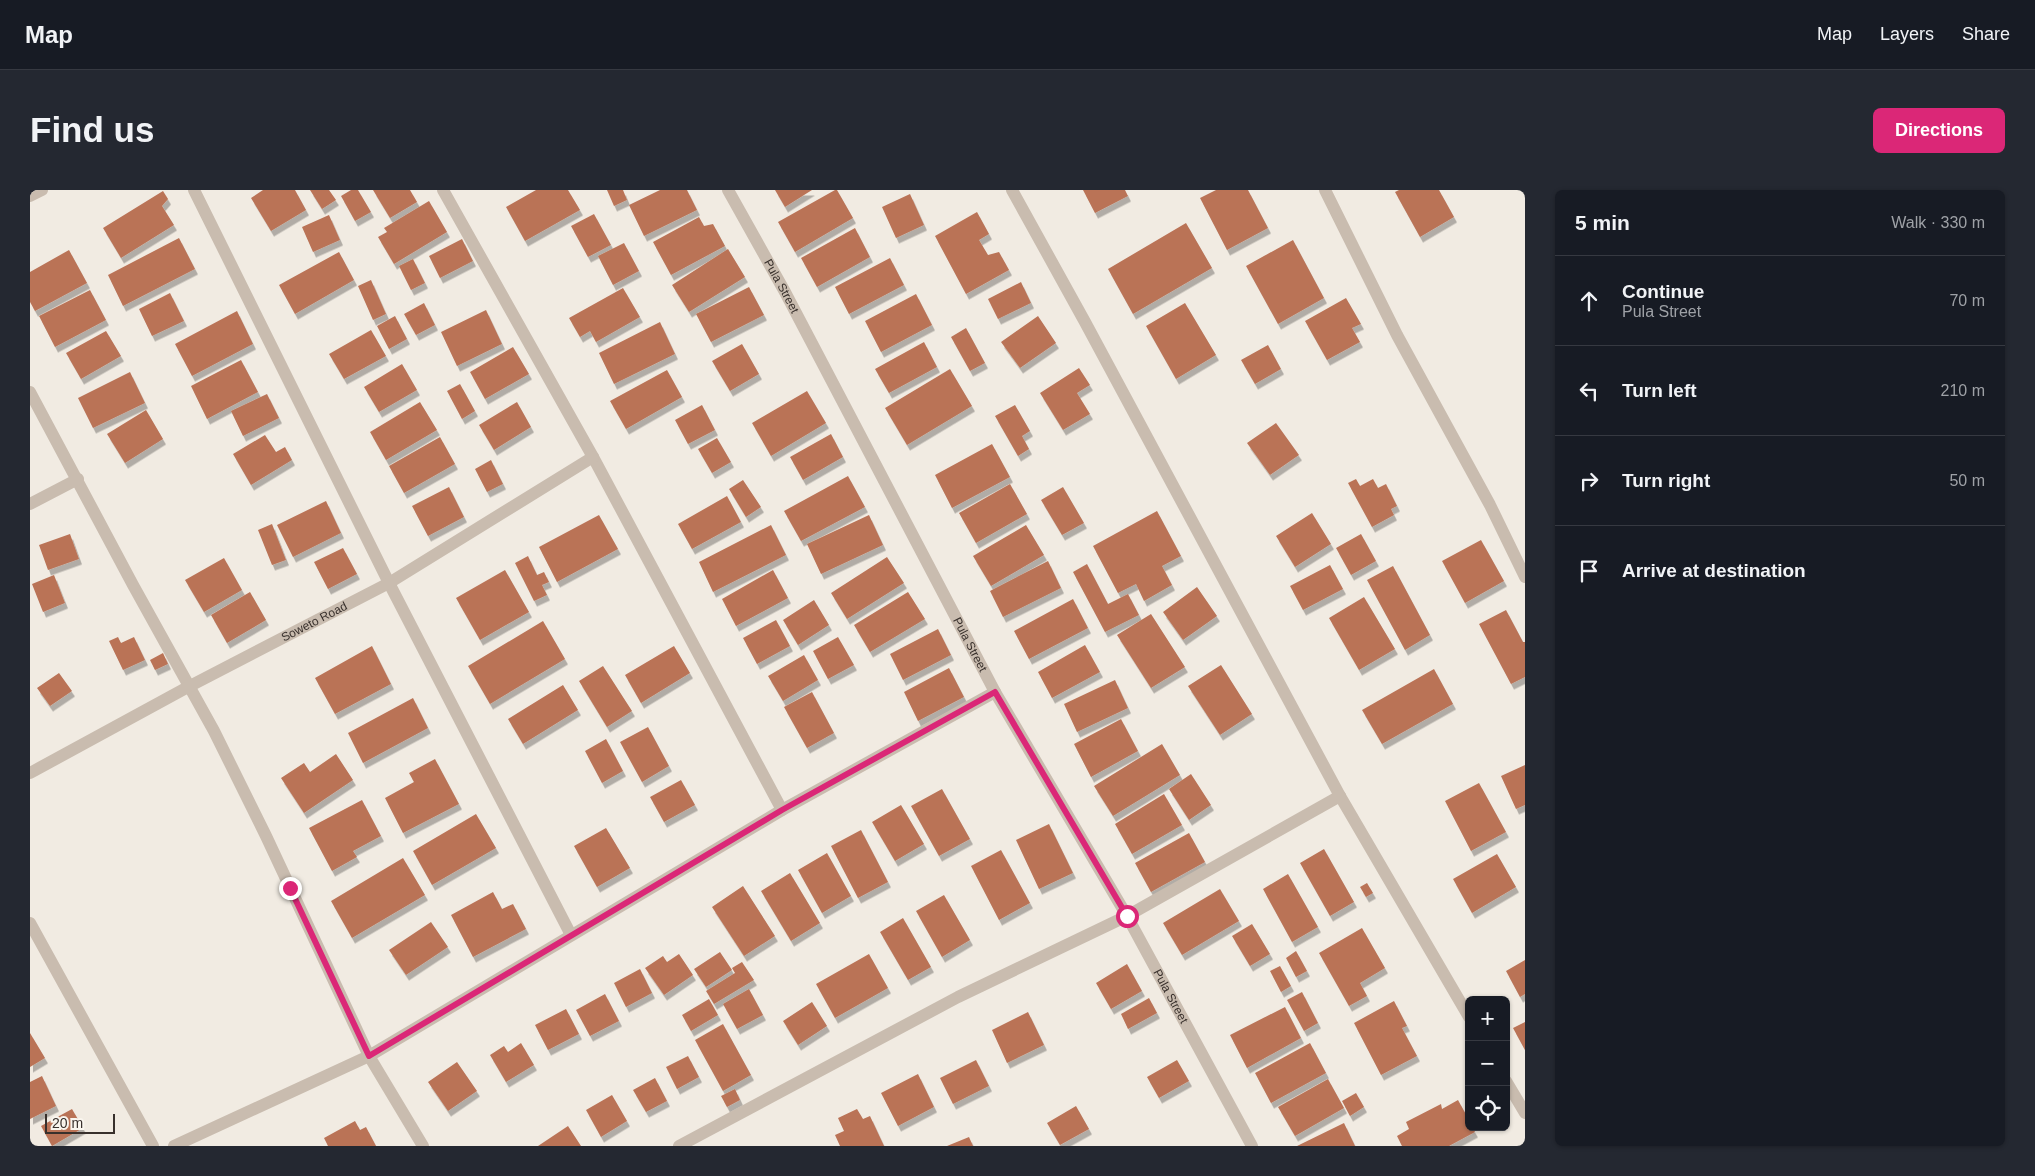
<!DOCTYPE html>
<meta charset="utf-8">
<style>
:root{--surface:#171b24;--page:#242831;--text:#f1f3f6;--muted:#9ea1a6;--line:#363941;--accent:#db2777}
body{margin:0;font-family:Helvetica,sans-serif;background:var(--page);color:var(--text)}
.controls{position:absolute;right:15px;bottom:15px;display:grid;overflow:hidden;border-radius:8px;box-shadow:0 1px 4px #0004}
.controls button{width:45px;height:45px;display:grid;place-items:center;padding:0;border:0;border-bottom:1px solid var(--line);background:var(--surface);color:var(--text);font:25px sans-serif}
.scale{position:absolute;left:15px;bottom:12px;width:70px;box-sizing:border-box;padding-left:5px;border:2px solid #38302c;border-top:0;font-size:14px;line-height:18px;white-space:nowrap;color:#38302c;-webkit-text-stroke:4px #f9f5ee;paint-order:stroke}
.stop{position:absolute;width:15px;height:15px;margin:-11px;border:4px solid #db2777;border-radius:50%;background:#fff}
.stop.end{background:#db2777;border-color:#fff;box-shadow:0 1px 5px #0008}
.list{margin:0;padding:0;list-style:none}
h2{display:flex;justify-content:space-between;align-items:center;height:65px;margin:0;padding:0 20px;font-size:21px}
h2 small{font-size:16px;font-weight:400;color:var(--muted)}
.list li{display:grid;grid-template-columns:32px 1fr auto;gap:15px;align-items:center;box-sizing:border-box;height:90px;padding:0 20px;border-top:1px solid var(--line)}
.list b{display:block;font-size:19px;white-space:nowrap}
.list p{margin:0;font-size:16px;white-space:nowrap;color:var(--muted)}
.list em{font-size:16px;font-style:normal;color:var(--muted)}
.icon{flex:none;width:28px;height:28px;fill:none;stroke:currentColor;stroke-width:2;stroke-linecap:round;stroke-linejoin:round}
.map{position:relative;flex:none;width:1495px;height:956px;overflow:hidden;border-radius:8px}
header{display:flex;align-items:center;gap:30px;box-sizing:border-box;height:70px;padding:0 25px;background:var(--surface);border-bottom:1px solid var(--line)}
header strong{font-size:24px}
nav{display:flex;gap:28px;margin-inline-start:auto;font-size:18px}
.intro{display:flex;align-items:center;justify-content:space-between;box-sizing:border-box;height:120px;padding:0 30px}
h1{margin:0;font-size:35px}
.button{padding:12px 22px;border-radius:8px;background:var(--accent);color:#fff;font-size:18px;font-weight:700}
main{display:flex;gap:30px;padding:0 30px}
aside{flex:1;background:var(--surface);border-radius:8px;box-shadow:0 1px 4px #0004}
.map>svg:first-child{display:block}
.building{fill:#ba7357;filter:url(#shadow)}
.lines{fill:none;stroke-linecap:round;stroke-linejoin:round}
.minor{stroke:#c9bcaf;stroke-width:12}
.tertiary{stroke:#c9bcaf;stroke-width:12}
.route{stroke:#db2777;stroke-width:6}
.labels{text-anchor:middle;dominant-baseline:central;stroke-width:4;stroke-linejoin:round;paint-order:stroke}
.street-label{font-size:12px;fill:#38302c;stroke:#f9f5ee}
</style>
<header>
<strong>Map</strong>
<nav><a>Map</a><a>Layers</a><a>Share</a></nav>
</header>
<div class="intro"><h1>Find us</h1><a class="button">Directions</a></div>
<main>
<div class="map">
<svg width="1495" height="956" viewBox="0 0 1495 956">
<defs>
<filter id="shadow"><feDropShadow dx="3" dy="5.5" stdDeviation="0" flood-color="#0004"/></filter>
</defs>
<rect width="100%" height="100%" fill="#f1ebe2"/>
<path class="building" d="M233,0H265L276,20L241,41L221,8Z
M280,0H299L306,10L292,19Z
M321,0H328L341,22L325,31L311,6Z
M343,0H380L387,12L360,28Z
M506,0H538L550,20L495,51L476,17Z
M577,0H593L597,10L584,16Z
M630,0H657L667,20L614,46L599,15Z
M745,0H782L755,17Z
M805,0H807L823,28L765,62L748,32Z
M1053,0H1095L1098,6L1065,23Z
M1186,0H1218L1238,38L1197,60L1170,8Z
M1369,0H1409L1424,27L1390,47L1365,2Z
M133,1L138,9L132,16L144,35L91,68L73,38Z
M880,4L894,35L866,48L852,17Z
M399,11L417,42L364,74L348,47L357,42L354,38Z
M947,22L959,44L949,50L958,65L969,62L979,80L936,104L905,46Z
M564,24L581,55L558,67L541,36Z
M299,25L310,50L283,62L272,37Z
M669,27L674,36L683,34L695,56L641,85L623,52Z
M1156,33L1182,78L1103,124L1078,79Z
M825,38L840,67L787,97L771,68Z
M149,48L165,79L93,116L78,85Z
M432,49L443,71L410,88L399,66Z
M1263,50L1294,108L1248,134L1216,76Z
M594,53L609,81L583,95L568,66Z
M698,59L715,87L659,122L642,95Z
M39,60L57,93L5,121L0,112V82Z
M309,62L324,90L265,124L249,95Z
M860,68L874,95L819,124L805,97Z
M383,69L395,93L381,100L369,76Z
M341,90L356,124L343,130L328,96Z
M991,92L1001,113L968,129L958,109Z
M719,97L734,125L681,152L666,124Z
M593,98L610,127L566,152L560,141L550,147L539,128Z
M60,100L76,130L25,157L9,126Z
M140,103L154,131L122,146L109,119Z
M886,104L902,135L851,162L835,131Z
M1316,108L1331,134L1322,138L1330,152L1297,170L1275,131Z
M394,113L405,135L386,145L374,124Z
M1155,113L1186,165L1146,189L1116,136Z
M456,120L472,154L427,176L411,142Z
M207,121L223,154L162,186L145,154Z
M365,126L377,149L359,159L347,136Z
M1008,126L1026,153L990,178L971,152Z
M630,132L645,164L584,194L569,163Z
M936,138L955,173L940,181L921,147Z
M341,140L356,166L314,189L299,164Z
M76,141L91,166L51,189L36,163Z
M894,152L907,177L859,203L845,179Z
M712,154L729,184L700,201L682,171Z
M1238,155L1251,179L1225,194L1211,170Z
M483,157L499,184L455,209L440,182Z
M211,170L228,202L177,229L161,196Z
M372,174L387,200L349,222L334,197Z
M1049,178L1060,195L1047,203L1060,224L1033,240L1010,203Z
M920,179L942,216L877,255L855,218Z
M637,180L652,207L596,239L580,211Z
M100,182L115,213L63,238L48,208Z
M430,194L445,221L432,229L417,201Z
M777,201L796,233L741,266L722,233Z
M237,204L249,228L213,246L201,221Z
M390,212L407,240L356,270L340,242Z
M487,212L501,237L464,260L449,235Z
M672,215L685,240L658,254L645,230Z
M985,215L1000,241L992,246L999,259L988,266L965,226Z
M116,220L133,249L95,273L77,244Z
M1246,233L1269,265L1240,285L1217,253Z
M801,244L813,267L773,290L760,267Z
M235,245L246,262L255,257L262,270L221,295L203,264Z
M410,247L425,274L374,303L359,276Z
M687,248L701,272L682,283L668,259Z
M962,254L980,287L922,318L905,285Z
M461,270L473,294L457,302L445,279Z
M818,286L835,317L771,351L754,321Z
M1326,289L1330,296L1343,289L1348,298L1356,294L1367,316L1361,319L1364,325L1342,337L1318,293Z
M713,290L731,317L716,327L699,299Z
M980,294L997,324L946,353L929,323Z
M419,297L434,327L398,346L382,316Z
M1033,297L1054,333L1032,345L1011,310Z
M697,306L711,332L662,359L648,334Z
M296,311L311,343L263,367L247,335Z
M1127,321L1151,366L1132,376L1142,395L1114,411L1106,394L1088,403L1063,356Z
M1282,323L1301,354L1265,377L1246,346Z
M569,325L588,359L527,392L509,357Z
M839,325L853,355L791,384L777,354Z
M242,334L256,370L242,375L228,340Z
M741,335L756,365L683,402L669,372Z
M996,335L1014,365L961,396L943,366Z
M40,344L49,369L18,380L9,355Z
M1331,344L1346,371L1321,385L1306,358Z
M1451,350L1474,391L1435,413L1412,371Z
M313,358L327,384L298,399L284,372Z
M498,366L507,385L514,382L519,392L512,395L517,405L504,411L485,373Z
M857,367L874,393L817,429L801,403Z
M194,368L212,400L174,422L155,390Z
M1018,371L1031,398L973,427L960,401Z
M1057,374L1078,414L1098,404L1109,425L1075,442L1043,382Z
M1300,375L1313,399L1273,420L1260,396Z
M1363,376L1400,445L1375,460L1337,390Z
M475,380L499,422L450,450L426,408Z
M743,380L758,408L706,436L692,409Z
M24,385L35,413L13,422L2,394Z
M1167,397L1187,426L1153,450L1133,422Z
M220,402L236,430L197,453L181,425Z
M878,402L895,429L840,462L824,435Z
M1334,407L1365,459L1329,480L1299,428Z
M1043,409L1058,438L999,469L984,441Z
M784,410L799,435L768,455L753,430Z
M1476,420L1493,452H1495V487L1481,494L1449,434Z
M1121,424L1155,477L1121,498L1087,445Z
M746,430L760,456L727,474L713,448Z
M513,431L535,469L460,514L438,476Z
M908,439L921,465L873,490L860,464Z
M88,447L91,453L104,447L115,470L93,480L79,451Z
M808,447L824,475L798,489L783,461Z
M1055,455L1070,482L1022,508L1008,482Z
M342,456L361,494L305,524L285,488Z
M644,456L660,483L611,513L595,485Z
M133,463L138,474L125,480L120,470Z
M774,465L788,490L753,511L738,486Z
M1191,475L1222,524L1190,545L1158,496Z
M573,476L602,521L577,537L549,491Z
M919,478L934,507L888,531L874,502Z
M1404,479L1423,514L1352,554L1332,520Z
M29,483L42,501L20,516L7,498Z
M1085,490L1098,518L1047,542L1034,514Z
M533,495L548,520L493,554L478,529Z
M782,502L804,543L777,558L754,517Z
M383,508L398,538L333,573L318,543Z
M1091,529L1108,561L1061,587L1044,554Z
M618,537L639,576L612,592L590,552Z
M576,549L593,581L572,593L555,561Z
M1132,554L1150,585L1083,626L1064,596Z
M306,564L323,590L274,623L251,588L274,573L280,582Z
M405,569L429,614L373,643L355,608L384,592L379,583Z
M1495,575V615L1486,619L1471,586Z
M1161,584L1181,615L1159,630L1139,599Z
M651,590L665,615L634,632L620,607Z
M1449,593L1476,642L1441,661L1415,611Z
M912,599L940,649L909,666L881,616Z
M1134,604L1152,635L1102,664L1085,634Z
M332,610L351,646L323,661L327,667L302,681L279,638Z
M871,615L894,654L865,671L842,632Z
M446,624L466,658L402,695L383,661Z
M1019,634L1043,683L1009,699L986,650Z
M576,638L600,678L567,697L544,656Z
M831,640L858,692L828,708L801,656Z
M1159,643L1175,672L1121,702L1105,673Z
M1294,659L1324,712L1300,726L1270,673Z
M971,660L1000,713L969,730L941,676Z
M797,663L821,706L792,723L768,680Z
M1467,664L1486,697L1442,723L1423,689Z
M373,668L395,705L322,748L301,711Z
M760,683L790,733L761,751L731,701Z
M1258,684L1288,737L1262,752L1233,699Z
M1337,693L1343,703L1336,707L1330,697Z
M713,696L745,746L714,766L682,717Z
M1190,699L1209,731L1152,765L1133,733Z
M463,702L472,719L483,714L496,739L443,767L421,725Z
M914,705L940,750L912,767L886,721Z
M873,728L901,777L878,790L850,742Z
M401,732L418,757L376,785L359,760Z
M1222,734L1240,764L1220,776L1202,746Z
M1332,738L1355,778L1330,793L1337,806L1319,816L1289,763Z
M1266,761L1277,781L1266,787L1256,768Z
M690,762L702,780L676,797L664,779Z
M649,764L663,785L634,805L615,778L633,766L637,772Z
M839,764L858,798L805,828L786,794Z
M1495,770V804L1490,807L1476,781Z
M712,772L724,790L684,814L676,801L705,783L702,778Z
M1097,774L1112,801L1081,819L1066,793Z
M1250,776L1261,796L1251,802L1240,781Z
M610,779L622,803L596,817L584,793Z
M719,799L733,825L707,839L693,814Z
M1272,802L1288,833L1274,841L1257,810Z
M575,804L589,831L560,846L546,820Z
M1119,808L1127,823L1098,839L1091,824Z
M679,809L688,825L661,841L652,825Z
M1364,811L1377,836L1372,838L1387,866L1351,885L1324,833Z
M782,812L797,836L768,855L753,831Z
M1255,817L1271,848L1217,878L1200,845Z
M536,819L549,844L518,860L505,835Z
M998,822L1014,855L977,873L962,840Z
M1495,832V860L1483,838Z
M693,834L721,885L693,901L665,850Z
M0,843L15,868L0,877Z
M491,853L504,875L476,892L460,865L474,856L478,862Z
M1280,853L1296,883L1241,913L1225,883Z
M658,866L669,887L647,899L636,877Z
M946,870L959,896L923,914L910,888Z
M1147,870L1159,891L1129,908L1117,887Z
M427,872L447,901L418,921L398,892Z
M888,884L904,917L868,936L851,903Z
M12,886L26,916L0,929V892Z
M625,888L637,911L616,922L603,900Z
M1298,889L1314,918L1265,946L1248,917Z
M705,899L710,910L697,917L691,906Z
M1326,903L1334,917L1320,926L1312,911Z
M582,905L597,931L571,947L556,920Z
M1428,910L1439,930V937H1442L1445,942L1419,956H1372L1367,946L1379,939L1376,932L1411,914L1412,919Z
M1046,916L1059,939L1030,955L1017,933Z
M42,919L53,938L22,956L11,936Z
M827,919L833,929L840,926L854,956H810L805,945L814,941L808,928Z
M325,931L330,940L336,937L346,956H298L294,948Z
M1314,933L1325,956H1267Z
M538,936L551,956H508Z
M939,947L943,956H917Z"/>
<g class="lines">
<g class="minor">
<path d="M164,0L359,393L541,745"/>
<path d="M413,0L563,267L752,620"/>
<path id="s1" d="M698,0L755,102L965,502L1097,726L1222,956"/>
<path d="M982,0L1055,132L1310,606L1439,827"/>
<path d="M1295,0L1367,145L1460,315L1495,387"/>
<path d="M0,202L103,395L184,541L236,646L339,866L393,956"/>
<path d="M0,314L48,289"/>
<path id="s2" d="M0,583L158,497L359,393L563,267"/>
<path d="M0,733L123,956"/>
<path d="M1476,891L1495,923"/>
<path d="M144,956L339,866L752,620L965,502"/>
<path d="M649,956L928,807L1097,726L1310,606"/>
</g>
<path class="tertiary" d="M0,6L12,0"/>
</g>
<g class="lines">
<path class="route" d="M260,698L339,866L752,620L965,502L1097,726"/>
</g>
<g class="labels">
<g class="street-label">
<text stroke="none"><textPath href="#s1" startOffset="110">Pula Street</textPath></text>
<text stroke="none"><textPath href="#s2" startOffset="322">Soweto Road</textPath></text>
<text stroke="none"><textPath href="#s1" startOffset="515">Pula Street</textPath></text>
<text stroke="none"><textPath href="#s1" startOffset="920">Pula Street</textPath></text>
</g>
</g>
</svg>
<div class="controls">
<button>+</button>
<button>−</button>
<button><svg class="icon" aria-label="locate" viewBox="0 0 24 24"><circle cx="12" cy="12" r="6"/><path d="M12 2v4M12 18v4M2 12h4M18 12h4"/></svg></button>
</div>
<div class="scale">20 m</div>
<div class="stop" style="left:1097px;top:726px"></div>
<div class="stop end" style="left:260px;top:698px"></div>
</div>
<aside>
<h2>5 min<small>Walk · 330 m</small></h2>
<ul class="list">
<li><svg class="icon" aria-label="ahead" viewBox="0 0 24 24"><path d="M12 20V5M6 11l6-6 6 6"/></svg><div><b>Continue</b><p>Pula Street</p></div><em>70 m</em></li>
<li><svg class="icon" aria-label="left" viewBox="0 0 24 24"><path d="M17 20v-9H6M10 6l-5 5 5 5"/></svg><div><b>Turn left</b></div><em>210 m</em></li>
<li><svg class="icon" aria-label="right" viewBox="0 0 24 24"><path d="M7 20v-9h11M14 6l5 5-5 5"/></svg><div><b>Turn right</b></div><em>50 m</em></li>
<li><svg class="icon" aria-label="arrive" viewBox="0 0 24 24"><path d="M6 21V4h12l-3 4 3 4H6"/></svg><div><b>Arrive at destination</b></div></li>
</ul>
</aside>
</main>
